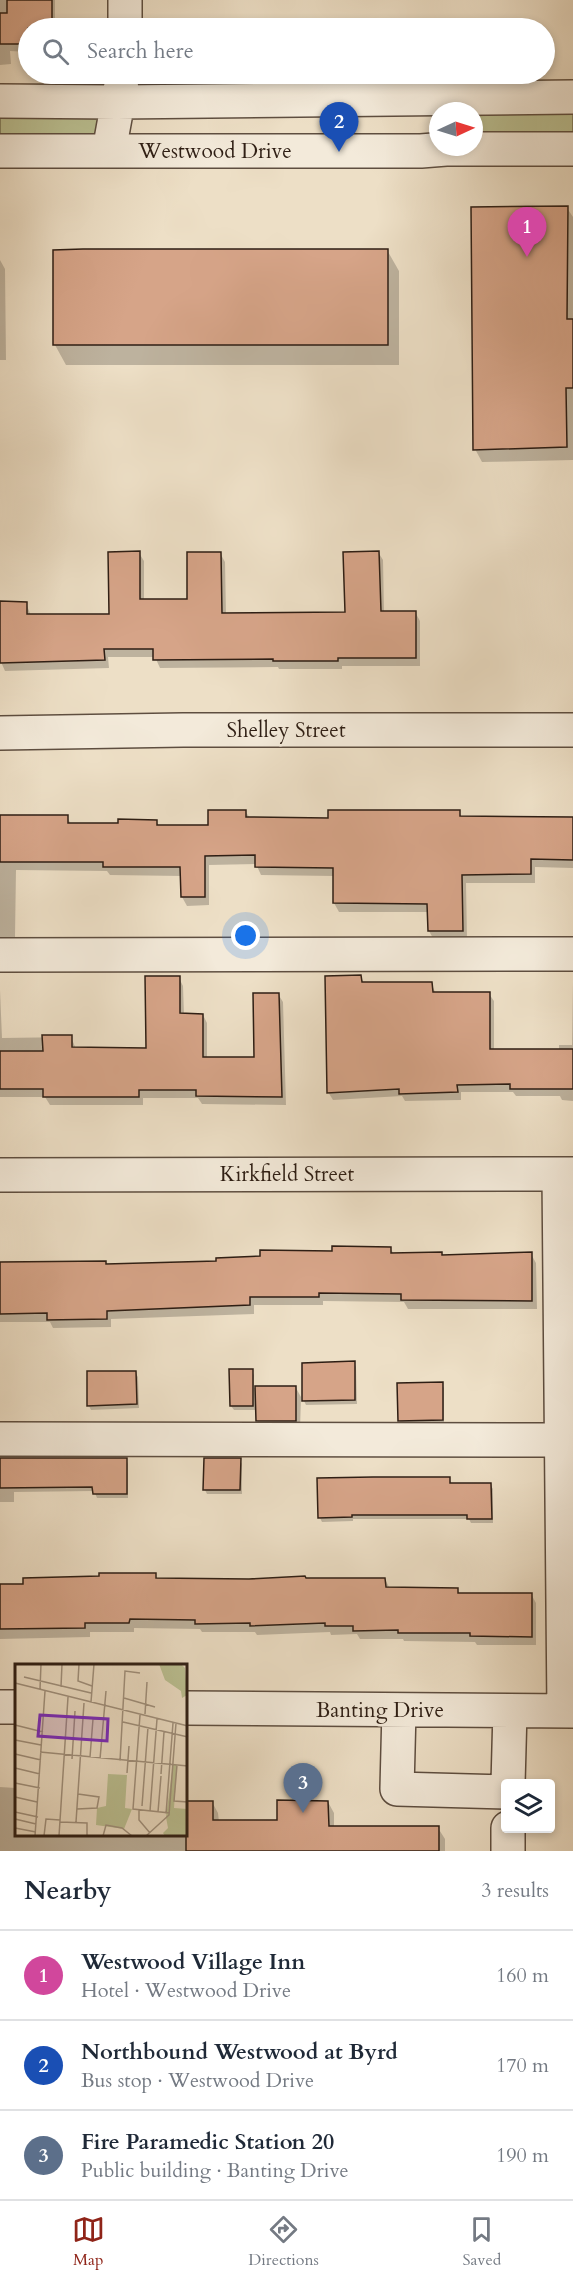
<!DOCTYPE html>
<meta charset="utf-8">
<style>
:root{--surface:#fff;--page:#f6f6f7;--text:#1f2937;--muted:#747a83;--line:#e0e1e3;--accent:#8f2418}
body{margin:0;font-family:Cardo,serif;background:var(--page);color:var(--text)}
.controls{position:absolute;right:18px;bottom:18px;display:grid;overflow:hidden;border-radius:6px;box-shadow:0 3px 9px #0003}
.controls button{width:54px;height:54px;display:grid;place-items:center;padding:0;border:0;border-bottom:2px solid var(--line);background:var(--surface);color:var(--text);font:30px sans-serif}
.compass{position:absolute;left:429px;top:102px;width:54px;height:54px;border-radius:50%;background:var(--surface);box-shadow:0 3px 9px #0003;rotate:86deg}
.you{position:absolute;left:246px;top:936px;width:21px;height:21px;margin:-15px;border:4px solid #fff;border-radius:50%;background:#1a73e8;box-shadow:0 0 0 9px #1a73e833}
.badge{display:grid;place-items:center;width:39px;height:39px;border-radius:50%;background:var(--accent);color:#fff;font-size:20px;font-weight:700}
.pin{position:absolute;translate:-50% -50px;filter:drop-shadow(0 2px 3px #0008)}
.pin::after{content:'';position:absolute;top:32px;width:21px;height:18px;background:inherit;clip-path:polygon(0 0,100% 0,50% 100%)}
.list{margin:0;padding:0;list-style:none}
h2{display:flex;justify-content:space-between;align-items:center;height:78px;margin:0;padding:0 24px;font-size:26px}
h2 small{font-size:20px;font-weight:400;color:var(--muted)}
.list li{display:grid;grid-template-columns:39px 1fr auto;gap:18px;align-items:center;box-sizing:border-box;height:90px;padding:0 24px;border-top:2px solid var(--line)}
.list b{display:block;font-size:22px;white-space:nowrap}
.list p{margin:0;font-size:20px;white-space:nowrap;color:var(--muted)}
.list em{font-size:20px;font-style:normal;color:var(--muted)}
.icon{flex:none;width:33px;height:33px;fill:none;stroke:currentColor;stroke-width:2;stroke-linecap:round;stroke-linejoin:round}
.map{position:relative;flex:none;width:573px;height:1851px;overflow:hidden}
.search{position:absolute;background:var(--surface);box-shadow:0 3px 9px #0003;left:18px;right:18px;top:18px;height:66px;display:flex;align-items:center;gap:15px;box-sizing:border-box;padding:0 21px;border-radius:33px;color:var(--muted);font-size:22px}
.sheet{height:348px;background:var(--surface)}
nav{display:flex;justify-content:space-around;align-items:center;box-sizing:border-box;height:84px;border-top:2px solid var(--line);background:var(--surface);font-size:16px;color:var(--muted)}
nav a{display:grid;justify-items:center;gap:3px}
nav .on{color:var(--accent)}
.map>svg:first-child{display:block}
.green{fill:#bbc193;stroke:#747054;stroke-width:1.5}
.shadow{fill:#0003}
.building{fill:#d6a488;stroke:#2e1e14;stroke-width:1.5}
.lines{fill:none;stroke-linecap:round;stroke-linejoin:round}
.minor-casing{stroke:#5e4e40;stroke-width:36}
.minor{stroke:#f3eada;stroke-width:33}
.labels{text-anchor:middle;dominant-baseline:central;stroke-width:5;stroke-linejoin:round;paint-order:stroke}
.street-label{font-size:21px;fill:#2e1e14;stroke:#f3eada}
.inset-road{fill:none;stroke:#a1927f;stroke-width:1.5}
.view{fill:#7b2cbf;fill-opacity:0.15;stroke:#7b2cbf;stroke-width:3}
.inset-edge{fill:none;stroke:#2e1e14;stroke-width:3}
</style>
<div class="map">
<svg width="573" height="1851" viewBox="0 0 573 1851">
<rect width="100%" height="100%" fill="#eddfc6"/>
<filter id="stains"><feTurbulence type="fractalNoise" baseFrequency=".00333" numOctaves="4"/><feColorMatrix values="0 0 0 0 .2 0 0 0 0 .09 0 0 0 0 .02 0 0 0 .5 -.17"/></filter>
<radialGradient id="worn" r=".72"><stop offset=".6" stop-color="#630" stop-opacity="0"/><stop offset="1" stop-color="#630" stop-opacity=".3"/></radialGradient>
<path class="green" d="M573,97V149L474,147V111Z
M0,101L117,102L109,151H0Z"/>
<path class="shadow" d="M0,0H55V28H28V52L10,51L11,64L0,65Z
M567,208L573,217V460L482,462L475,449Z
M387,250L399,271V365H66L55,345Z
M0,260L5,269L6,360H0Z
M378,552L383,560L384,612H415L420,621V666H342V669H279L278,667L160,668L155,657H108L109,668L5,671L1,662L0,603H26L31,616L111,615L139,553L144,561V600H189L220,553L225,562L226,615L346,614Z
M245,811L250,818L330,819L459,812L462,818L573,819V868L535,867V883H466L467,939L434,940L429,931V912H339L334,903V876L261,875L256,864L209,865V905L187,906L182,897V876L110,875L107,871L16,870L15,937H0V816L67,817L71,824H119L156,821L159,826H210Z
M361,977L364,984L431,983L436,994H489L494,1001V1050H559V1045H572L573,982V1101L562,1100L560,1096H516L513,1092H461V1100L405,1101L402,1096L333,1100L328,1092Z
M179,978L183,986L184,1015H203L207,1023V1059H256L278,994L283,1002L286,1105L202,1104L198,1098H143V1105H50L45,1097H0V990L2,1038L71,1037L76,1049L148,1050Z
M390,1248L394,1254H442L443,1256L531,1254L536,1263L537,1309H408L404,1302L323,1301V1305H254V1314L111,1319V1327L53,1328L50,1322H0V1263H105L107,1265L218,1263Z
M354,1363L356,1367L357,1404L306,1405L304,1401Z
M231,1371H252L254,1375V1388H296L301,1397L300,1430L262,1429L257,1420V1410H234L231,1406Z
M135,1372L138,1377L139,1408L91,1410L89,1406Z
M442,1384L444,1388V1424H402L399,1420Z
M126,1459L128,1464V1498H97L94,1491L14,1492V1502H0V1460Z
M240,1460L242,1464V1494H207L205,1490Z
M449,1479L452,1484H490L493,1489V1523H471L469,1519H353V1521L322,1522L320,1518Z
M155,1575L158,1579H385L390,1589H457L460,1594H531L536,1603V1645H477L475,1642L404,1641L403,1639H360L357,1634L331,1635L330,1632L257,1635L255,1632H202L200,1629L134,1628V1632H90V1637L0,1639V1586Z
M0,1787L16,1788V1834H186V1802H212L218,1813L219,1822H278L328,1802L334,1813V1827L438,1828L445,1839V1851H0Z"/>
<path class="building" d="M7,0H52V28H28V44H0V13H7Z
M568,206L567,319H573V388H566L567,447L473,450L471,207Z
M83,249H388V345H53V250Z
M140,551V599H187V552H221L222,613L345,612L343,552L379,551L381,611H416V658H338V661H273V659L153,660V649H104L105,660L0,663V601L27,602V614H109L108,552Z
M208,810H246V817L328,818V810H460V816L573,817V860L531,859V874L462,875L463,931H428L427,904L333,903V868L255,867V855L205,856V897H181L180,867H103V862H0V815H68V823H118V819L157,820V825H208Z
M361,975L362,982H432L433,992H490V1049H573V1089H510V1084L457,1085L458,1092L399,1094V1089L327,1093L325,976Z
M145,976H180V1013L203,1014V1057H254L253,993H279L282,1097L196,1096V1090H139V1097H43V1089H0V1051H43L42,1035H72V1047L146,1048Z
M332,1246L391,1247V1253L442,1252V1255L532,1252V1301L401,1300V1294L319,1293V1297H250V1305L107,1311V1319L47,1320V1313L0,1314V1262L106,1261V1264L216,1261V1258L260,1256V1250L332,1251Z
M355,1361V1400L302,1401V1363Z
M229,1369H253V1406H230Z
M87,1371H136L137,1404L87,1406Z
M443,1382V1420L398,1421L397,1383Z
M255,1386H296V1421H256Z
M0,1458H127V1494H93L92,1487L0,1488Z
M204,1458H241L240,1490H203Z
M373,1477H450V1483H491L492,1519H467V1515H352V1517L318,1518L317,1478Z
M99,1573H156V1578L249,1579L305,1576L306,1578H385L386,1587L458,1588V1593H532V1637L470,1636V1633H398V1630L353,1631V1626H325V1623L250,1626V1623L195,1624V1620L130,1619L129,1623H85V1628L0,1629V1584H23V1578L99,1576Z
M277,1800L328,1801L329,1826H439V1851H186V1801H213V1820H277Z"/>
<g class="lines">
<g class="minor-casing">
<path id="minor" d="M125,28V0
M0,101L117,102L573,97
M0,151H421L446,149H573
M109,151L123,74
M0,733L183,730H573
M0,955L573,954
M559,1174L564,1711
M0,1175L573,1174
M0,1439L562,1440
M0,1707H16
M186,1708L573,1711
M399,1710L397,1789L506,1792
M508,1784L510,1711
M508,1851V1828"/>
</g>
<use href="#minor" class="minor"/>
</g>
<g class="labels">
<g class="street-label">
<text x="215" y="151">Westwood Drive</text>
<text x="286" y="730">Shelley Street</text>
<text x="287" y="1174">Kirkfield Street</text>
<text x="380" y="1710">Banting Drive</text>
</g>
</g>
<g transform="translate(15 1664)">
<rect width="172" height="172" fill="#eddfc6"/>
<path d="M144,0H166L170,4L172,31L167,34L166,27L150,16ZM158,100L162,101L159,144L172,145V172H150L148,169L153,164L151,153ZM93,110L112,111L110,144L117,145L109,165L81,161L82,144L91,142Z" fill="#bbc193"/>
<path class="inset-road" d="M64,0L63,17L77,22M9,13L76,29M0,19L173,62M46,23L47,0M25,25L26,0M109,34L140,43M76,38L79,0M130,50L132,18M125,51L118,145L155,149M68,54L88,55M108,58L173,73M0,61L28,68M0,76L26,81M25,88L173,102M0,90L26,96M75,93L78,55M57,95L60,47M85,95L91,27M105,97L110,7L125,9M162,101L159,137L173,138M0,104L25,110M112,109L114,82M146,110L149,68M0,119L25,124M0,133L22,138M127,142L133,63M62,145L82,144L84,133L63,130M124,146V156L135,169M135,147L142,55M0,148L23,153M143,148L146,112M151,150L158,59M0,155L21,160M45,158L72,159V172M61,158L69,39M0,164L21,168M20,172L30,27M29,172L31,155L45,156M44,172L53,33M88,172L91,161L107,164L117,172M131,172L154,151L161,59"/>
<path class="view" d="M25,51L93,55L92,77L23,72Z"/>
<rect width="172" height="172" class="inset-edge"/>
</g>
<rect width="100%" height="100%" filter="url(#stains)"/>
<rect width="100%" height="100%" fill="url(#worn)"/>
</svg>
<div class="controls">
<button><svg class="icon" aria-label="layers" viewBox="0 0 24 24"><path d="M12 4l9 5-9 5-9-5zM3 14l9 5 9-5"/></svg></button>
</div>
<svg class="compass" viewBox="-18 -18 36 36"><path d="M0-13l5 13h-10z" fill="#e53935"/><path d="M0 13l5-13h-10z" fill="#747a83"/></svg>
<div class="you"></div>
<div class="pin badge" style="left:527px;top:257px;background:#d1479c">1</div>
<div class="pin badge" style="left:339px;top:152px;background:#1a4fb4">2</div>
<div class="pin badge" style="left:303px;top:1813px;background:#5c6f8a">3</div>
<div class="search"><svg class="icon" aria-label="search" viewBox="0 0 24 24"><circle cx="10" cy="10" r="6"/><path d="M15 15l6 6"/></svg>Search here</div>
</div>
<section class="sheet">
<h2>Nearby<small>3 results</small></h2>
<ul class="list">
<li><span class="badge" style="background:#d1479c">1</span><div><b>Westwood Village Inn</b><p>Hotel · Westwood Drive</p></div><em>160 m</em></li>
<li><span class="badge" style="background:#1a4fb4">2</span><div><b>Northbound Westwood at Byrd</b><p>Bus stop · Westwood Drive</p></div><em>170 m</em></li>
<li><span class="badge" style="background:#5c6f8a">3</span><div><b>Fire Paramedic Station 20</b><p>Public building · Banting Drive</p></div><em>190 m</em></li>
</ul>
</section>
<nav>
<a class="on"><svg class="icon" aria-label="map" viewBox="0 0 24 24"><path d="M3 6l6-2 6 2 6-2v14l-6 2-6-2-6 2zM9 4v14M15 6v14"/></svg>Map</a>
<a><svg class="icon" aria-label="directions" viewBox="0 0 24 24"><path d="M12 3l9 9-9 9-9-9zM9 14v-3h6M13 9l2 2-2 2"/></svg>Directions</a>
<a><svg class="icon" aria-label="saved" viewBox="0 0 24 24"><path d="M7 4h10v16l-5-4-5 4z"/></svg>Saved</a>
</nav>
